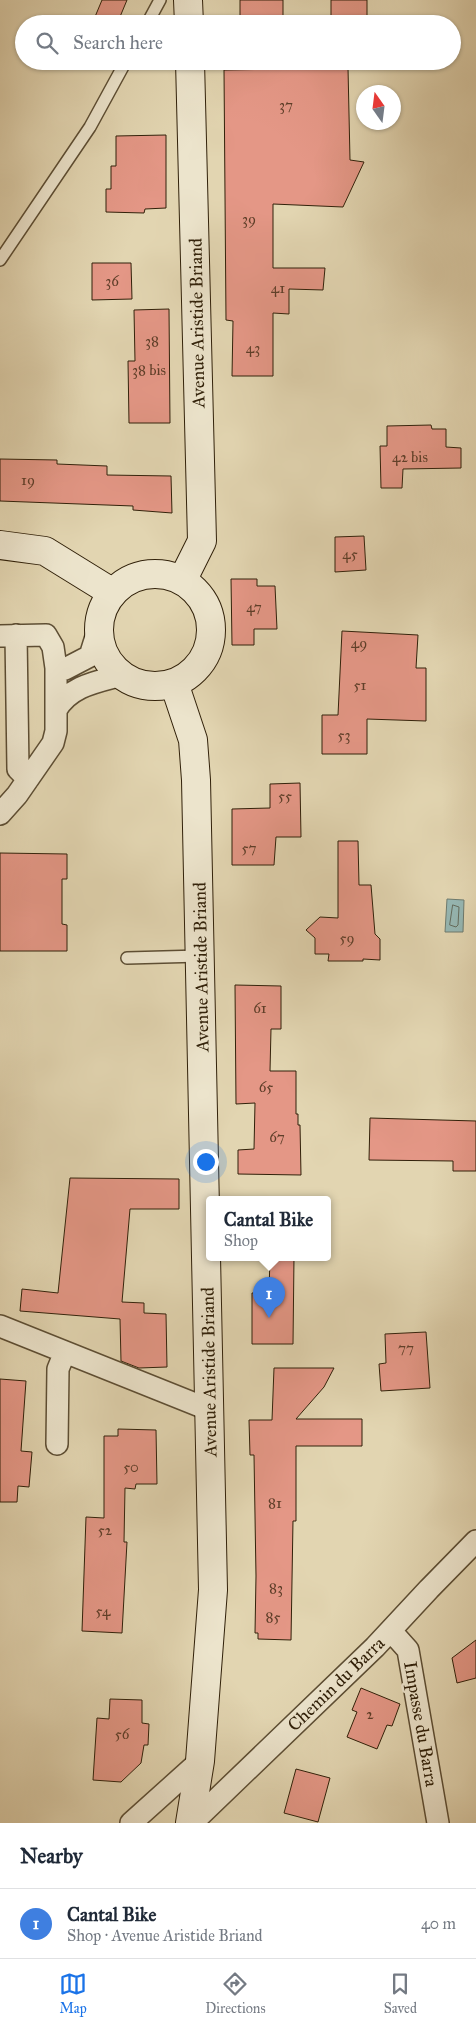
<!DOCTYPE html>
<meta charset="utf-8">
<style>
:root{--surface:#fff;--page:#f6f6f7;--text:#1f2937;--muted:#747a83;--line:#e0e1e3;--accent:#1a73e8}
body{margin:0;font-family:"IM FELL Great Primer",serif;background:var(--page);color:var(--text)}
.compass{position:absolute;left:356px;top:85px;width:45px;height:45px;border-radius:50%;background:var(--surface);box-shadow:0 1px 4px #0004;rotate:346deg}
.you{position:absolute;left:205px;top:1161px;width:18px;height:18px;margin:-12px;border:4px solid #fff;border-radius:50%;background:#1a73e8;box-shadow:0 0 0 8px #1a73e833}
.badge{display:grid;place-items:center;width:32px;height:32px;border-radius:50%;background:var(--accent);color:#fff;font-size:16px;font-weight:700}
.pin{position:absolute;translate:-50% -41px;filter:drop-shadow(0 1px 2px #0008)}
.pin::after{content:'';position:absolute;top:26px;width:18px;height:15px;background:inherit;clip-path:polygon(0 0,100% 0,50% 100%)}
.popup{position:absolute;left:206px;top:1196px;width:125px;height:65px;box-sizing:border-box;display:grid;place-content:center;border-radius:5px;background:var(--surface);filter:drop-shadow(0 1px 4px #0005);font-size:16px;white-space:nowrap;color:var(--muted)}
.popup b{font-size:19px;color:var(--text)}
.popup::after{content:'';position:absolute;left:50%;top:100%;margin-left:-10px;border:10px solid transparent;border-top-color:var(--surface)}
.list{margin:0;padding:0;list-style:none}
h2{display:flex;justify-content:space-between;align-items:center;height:65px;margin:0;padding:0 20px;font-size:21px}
h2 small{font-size:16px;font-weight:400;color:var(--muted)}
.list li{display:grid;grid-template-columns:32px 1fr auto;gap:15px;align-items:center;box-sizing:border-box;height:70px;padding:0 20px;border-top:1px solid var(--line)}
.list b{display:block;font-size:19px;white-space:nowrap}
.list p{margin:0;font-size:16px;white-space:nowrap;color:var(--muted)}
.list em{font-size:16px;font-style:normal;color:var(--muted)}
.icon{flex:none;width:28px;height:28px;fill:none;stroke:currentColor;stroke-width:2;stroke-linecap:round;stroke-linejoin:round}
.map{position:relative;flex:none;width:476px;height:1823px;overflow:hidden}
.search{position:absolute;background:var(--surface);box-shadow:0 1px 4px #0004;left:15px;right:15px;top:15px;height:55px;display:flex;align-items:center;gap:12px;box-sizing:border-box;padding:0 18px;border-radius:28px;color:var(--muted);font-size:19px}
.sheet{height:135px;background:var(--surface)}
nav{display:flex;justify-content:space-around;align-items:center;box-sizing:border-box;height:70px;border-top:1px solid var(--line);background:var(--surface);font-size:14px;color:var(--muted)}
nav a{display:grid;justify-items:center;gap:2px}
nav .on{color:var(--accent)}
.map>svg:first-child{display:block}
.water{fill:#96b7b3;stroke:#6e7b6f}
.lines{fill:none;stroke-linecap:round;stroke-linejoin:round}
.shore{stroke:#646c5e;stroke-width:1}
.building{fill:#e49786;stroke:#31210a}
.lane-casing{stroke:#5d4e34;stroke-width:14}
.street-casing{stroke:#5d4e34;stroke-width:24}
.secondary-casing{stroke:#31210a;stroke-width:30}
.lane{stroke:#ece4cc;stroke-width:11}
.street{stroke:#ece4cc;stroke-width:21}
.secondary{stroke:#ece4cc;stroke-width:28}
.labels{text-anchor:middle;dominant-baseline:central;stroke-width:5;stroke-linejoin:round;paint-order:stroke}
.number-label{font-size:15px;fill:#5e3e29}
.street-label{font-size:18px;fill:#31210a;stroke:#ece4cc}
</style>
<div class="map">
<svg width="476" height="1823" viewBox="0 0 476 1823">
<rect width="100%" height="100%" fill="#e2d5b1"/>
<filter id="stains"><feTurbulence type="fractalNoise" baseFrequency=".004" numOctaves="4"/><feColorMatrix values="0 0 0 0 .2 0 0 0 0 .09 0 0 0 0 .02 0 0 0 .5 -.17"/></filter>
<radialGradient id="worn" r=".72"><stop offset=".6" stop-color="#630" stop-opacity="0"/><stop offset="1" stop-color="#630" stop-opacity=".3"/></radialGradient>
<path class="water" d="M447,899L464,900L463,932H445Z"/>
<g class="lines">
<path class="shore" d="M453,905L459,907L458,925L456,927L450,925Z"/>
</g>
<path class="building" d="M102,0H127L117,24H92Z
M240,0H283V24H240Z
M331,0H367V24H331Z
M348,68L350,160L364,162L343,207L273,204V268H325L323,290L289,289V314L273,313V376H232L233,321L226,320L224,70Z
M166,135V208L145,209L144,213L106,212V189H111V166H116V136Z
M92,263H131L132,299L92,300Z
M169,309L170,423H129L128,361H135L134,310Z
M431,425L432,429H446V447L461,448V468L403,469L402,488H381L380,446H387V426Z
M0,459L57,460V464L107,466V475L171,476L172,513L133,510V506L0,501Z
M364,536L366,570L335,572V537Z
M231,579H257V586H275L277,629H254V645H232Z
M342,631L418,635L416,668H426V721L367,719V754H322V715H338Z
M300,783L301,837H276L274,865H232V809L270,808V784Z
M338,841H358L359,885H371L375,934L380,939V960L363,959V961H328L329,954H315V938L306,930L320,917L338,918Z
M0,853L67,854V879H62V924L67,925V951H0Z
M235,985L281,986V1029H271L270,1071H296V1114H298V1125H300L301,1175L238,1174V1150L254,1149L255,1103L236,1104Z
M370,1118L476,1121V1171H453V1161L369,1160Z
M70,1178L179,1179V1209H130L122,1302L144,1303V1313L166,1314L167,1367L139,1368L121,1361L120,1319L20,1311L22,1289L58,1293Z
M270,1257H294L293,1344H252V1293H269Z
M426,1332L430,1388L381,1391L379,1364L386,1363L385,1334Z
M274,1368H334L324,1387L296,1419H362V1446H296V1521H293L291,1640L258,1639V1633H255L256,1576L254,1455H250L249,1420H272Z
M0,1379L26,1381L21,1451L32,1452L29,1487L18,1486L17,1502H0Z
M118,1429L156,1430L157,1484H136L135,1489L125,1488L124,1542H127L122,1633L82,1631L86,1517L104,1518V1436H118Z
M476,1640V1678L457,1683L452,1658Z
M361,1688L400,1704L392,1726L387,1725L377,1749L347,1737L357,1712L352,1710Z
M110,1699L142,1700V1723L149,1724L148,1745H144L141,1763L121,1782L93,1780L97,1718L109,1719Z
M296,1769L330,1778L318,1822L284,1813Z"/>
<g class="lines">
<g class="lane-casing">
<path id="lane" d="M147,24L160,0
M0,260L90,127L126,61
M127,958L200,956"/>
</g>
<g class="street-casing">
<path id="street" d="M16,635L18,769L28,779
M0,636L46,635L53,647L56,668V731L53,743L17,795L0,814
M56,668L65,669L90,656L99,627
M56,710C70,686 96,682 122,675
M0,1326L210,1410
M57,1444L58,1369L65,1352
M391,1631L408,1650L438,1823
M131,1823L200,1761
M192,1823L375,1647L429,1589L476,1541"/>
</g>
<g class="secondary-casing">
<path id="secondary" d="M188,0L189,24
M0,545L45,551L113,593
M99 630a56 56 0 1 1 112 0a56 56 0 1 1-112 0Z
M182,581L202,541L190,61
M174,683L193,740L196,780L213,1590L200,1761L190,1823"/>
</g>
<use href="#lane" class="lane"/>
<use href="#street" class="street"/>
<use href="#secondary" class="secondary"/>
</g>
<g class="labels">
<g class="number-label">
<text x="286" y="105">37</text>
<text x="249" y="219">39</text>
<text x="112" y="281">36</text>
<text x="278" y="288">41</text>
<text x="152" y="341">38</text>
<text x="253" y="348">43</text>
<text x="149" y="370">38 bis</text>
<text x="410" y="457">42 bis</text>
<text x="28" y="480">19</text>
<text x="350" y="554">45</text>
<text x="254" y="607">47</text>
<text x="359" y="643">49</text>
<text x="360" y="685">51</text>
<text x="344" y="735">53</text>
<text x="285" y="796">55</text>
<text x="249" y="848">57</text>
<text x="347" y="938">59</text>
<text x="260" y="1008">61</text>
<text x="266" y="1087">65</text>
<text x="277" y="1137">67</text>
<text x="406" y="1348">77</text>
<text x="131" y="1467">50</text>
<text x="275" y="1503">81</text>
<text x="105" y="1530">52</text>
<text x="276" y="1588">83</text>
<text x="103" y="1611">54</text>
<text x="273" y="1617">85</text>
<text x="370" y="1714">2</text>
<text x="122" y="1734">56</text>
</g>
<g class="street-label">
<text transform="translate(197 323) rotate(-91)">Avenue Aristide Briand</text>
<text transform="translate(201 967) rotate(-91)">Avenue Aristide Briand</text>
<text transform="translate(209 1372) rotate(-91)">Avenue Aristide Briand</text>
<text transform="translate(336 1684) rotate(-44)">Chemin du Barra</text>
<text transform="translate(421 1724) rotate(80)">Impasse du Barra</text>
</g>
</g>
<rect width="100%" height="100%" filter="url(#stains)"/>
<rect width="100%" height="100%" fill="url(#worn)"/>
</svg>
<svg class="compass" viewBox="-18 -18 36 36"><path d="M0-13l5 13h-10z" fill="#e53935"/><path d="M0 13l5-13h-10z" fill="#747a83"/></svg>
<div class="you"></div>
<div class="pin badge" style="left:269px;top:1318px;background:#3f7fe0">1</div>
<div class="popup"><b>Cantal Bike</b>Shop</div>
<div class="search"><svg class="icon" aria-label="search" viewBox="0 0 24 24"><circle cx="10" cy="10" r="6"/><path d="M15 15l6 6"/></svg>Search here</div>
</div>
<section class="sheet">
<h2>Nearby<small></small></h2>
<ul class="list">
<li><span class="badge" style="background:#3f7fe0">1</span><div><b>Cantal Bike</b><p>Shop · Avenue Aristide Briand</p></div><em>40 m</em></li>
</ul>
</section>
<nav>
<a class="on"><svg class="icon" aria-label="map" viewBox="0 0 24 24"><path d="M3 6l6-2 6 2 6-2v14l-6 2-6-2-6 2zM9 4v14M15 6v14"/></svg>Map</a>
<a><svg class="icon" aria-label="directions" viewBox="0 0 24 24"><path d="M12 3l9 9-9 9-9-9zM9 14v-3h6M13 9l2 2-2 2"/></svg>Directions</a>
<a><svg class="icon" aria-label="saved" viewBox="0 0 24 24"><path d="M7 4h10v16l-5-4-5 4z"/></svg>Saved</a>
</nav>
